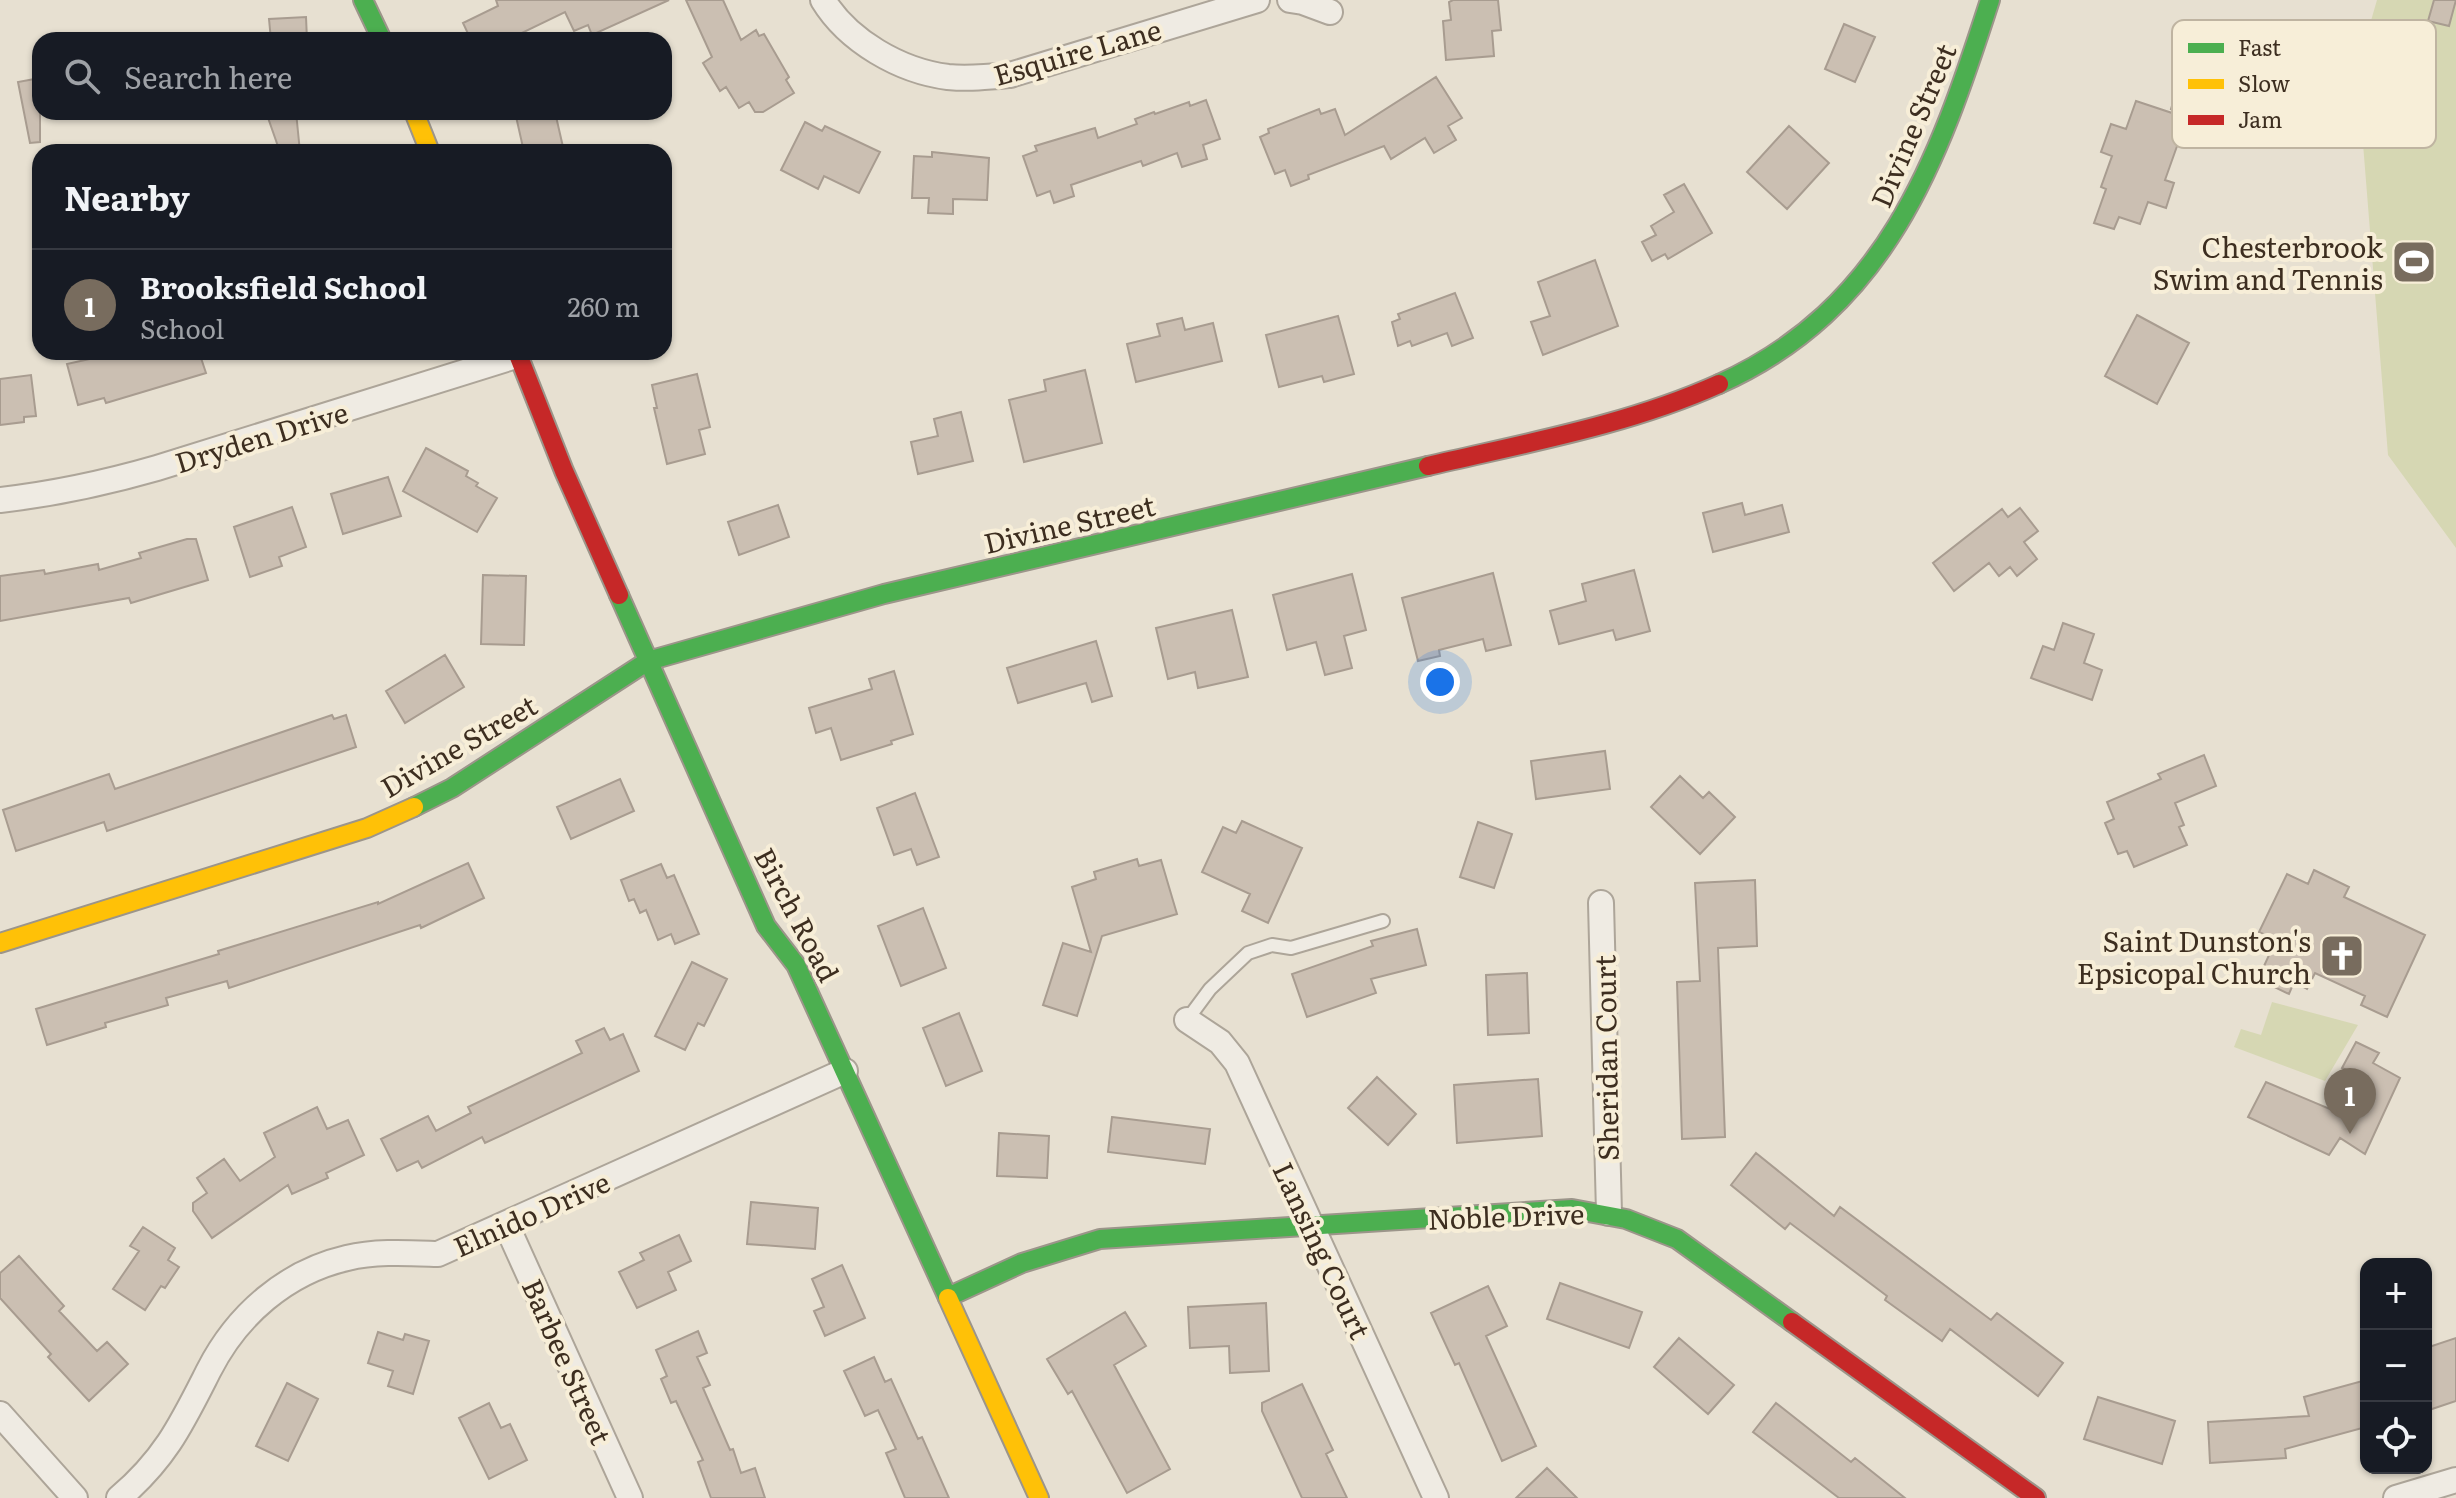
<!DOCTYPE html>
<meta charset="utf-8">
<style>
:root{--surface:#171b24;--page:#20242c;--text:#f1f3f6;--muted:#9ea1a6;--line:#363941;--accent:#786c5e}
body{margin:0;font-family:Literata,serif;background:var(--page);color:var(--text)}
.controls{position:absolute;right:24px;bottom:24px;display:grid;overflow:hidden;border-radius:16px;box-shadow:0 2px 6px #0004}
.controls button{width:72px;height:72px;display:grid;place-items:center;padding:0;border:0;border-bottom:2px solid var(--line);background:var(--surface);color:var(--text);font:40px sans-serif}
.you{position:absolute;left:1440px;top:682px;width:28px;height:28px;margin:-20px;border:6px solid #fff;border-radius:50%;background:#1a73e8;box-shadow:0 0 0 12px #1a73e833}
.badge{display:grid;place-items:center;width:52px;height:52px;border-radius:50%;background:var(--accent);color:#fff;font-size:26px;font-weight:700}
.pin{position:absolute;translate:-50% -66px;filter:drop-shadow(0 2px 4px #0008)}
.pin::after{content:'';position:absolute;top:42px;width:28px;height:24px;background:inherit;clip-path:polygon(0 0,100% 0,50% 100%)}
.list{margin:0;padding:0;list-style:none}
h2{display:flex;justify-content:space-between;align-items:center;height:104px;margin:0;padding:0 32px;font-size:34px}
h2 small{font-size:26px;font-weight:400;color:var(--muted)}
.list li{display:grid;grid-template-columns:52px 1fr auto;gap:24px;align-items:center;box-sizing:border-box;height:112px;padding:0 32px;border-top:2px solid var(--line)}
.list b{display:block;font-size:30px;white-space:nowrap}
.list p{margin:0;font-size:26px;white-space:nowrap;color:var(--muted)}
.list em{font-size:26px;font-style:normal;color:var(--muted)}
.icon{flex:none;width:44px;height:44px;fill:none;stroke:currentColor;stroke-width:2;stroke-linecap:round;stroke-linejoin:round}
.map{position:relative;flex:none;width:2456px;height:1498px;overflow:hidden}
.search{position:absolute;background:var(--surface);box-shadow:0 2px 6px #0004;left:32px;top:32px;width:640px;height:88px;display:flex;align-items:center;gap:20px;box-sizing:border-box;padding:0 28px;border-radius:24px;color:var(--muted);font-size:30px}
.panel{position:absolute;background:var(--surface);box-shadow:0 2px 6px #0004;left:32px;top:144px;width:640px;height:216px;border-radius:24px}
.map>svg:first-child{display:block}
.green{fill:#d6d7b3}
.building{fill:#cbbfb2;stroke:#a89c90;stroke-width:2}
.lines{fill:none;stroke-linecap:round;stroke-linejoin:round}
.lane-casing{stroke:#ada599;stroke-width:16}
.street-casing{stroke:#ada599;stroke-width:28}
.fast-casing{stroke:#9c958a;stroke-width:22}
.slow-casing{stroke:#9c958a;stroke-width:22}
.jam-casing{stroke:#9c958a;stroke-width:22}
.lane{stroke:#efebe3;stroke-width:12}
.street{stroke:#efebe3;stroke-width:24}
.fast{stroke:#4caf50;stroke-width:18}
.slow{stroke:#ffc107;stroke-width:18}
.jam{stroke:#c62828;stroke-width:18}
.labels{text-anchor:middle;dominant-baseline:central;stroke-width:8;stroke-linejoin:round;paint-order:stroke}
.street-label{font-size:28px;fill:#3d2e20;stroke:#f7eed8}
.poi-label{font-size:28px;fill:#3d2e20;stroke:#f7eed8;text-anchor:end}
.key{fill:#f7eed8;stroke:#bfb4a1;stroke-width:2}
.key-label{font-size:22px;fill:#3d2e20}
</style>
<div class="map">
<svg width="2456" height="1498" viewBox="0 0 2456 1498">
<rect width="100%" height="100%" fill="#e7e0d1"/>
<path class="green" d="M2377,0H2456V548L2388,455L2357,69Z
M2272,1002L2358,1025L2325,1081L2234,1047L2241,1029L2261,1035Z"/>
<path class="building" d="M496,0H669L592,35L588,25L574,31L565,12L507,40H471L463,23L498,6Z
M686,0H723L741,40L756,30L759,36L764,34L789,77L786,80L794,93L763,112H755L749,102L739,108L726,87L720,91L703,63L712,57Z
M1453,0H1498L1501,30L1492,31L1494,56L1446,60L1443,21L1451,20L1449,2Z
M2434,0H2456L2449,26L2428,21Z
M306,17L307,40H271L269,19Z
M1844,24L1875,37L1855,82L1825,69Z
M2185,63L2223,74L2211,114L2204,111L2202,119L2171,109Z
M1436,77L1462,118L1448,126L1456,140L1434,153L1425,138L1391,159L1384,146L1308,175L1309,179L1291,186L1285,170L1275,174L1260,137L1269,133L1268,129L1319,109L1321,114L1335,109L1345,135Z
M40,78V142L30,143L18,82Z
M1206,100L1220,139L1203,145L1207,159L1182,167L1177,153L1143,166L1141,161L1071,185L1074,196L1054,203L1050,191L1037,196L1023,156L1037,151L1035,146L1095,128L1098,138L1137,124L1135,119L1154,112L1155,114L1189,102L1190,106Z
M2136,101L2187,118L2165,180L2174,183L2166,208L2148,202L2140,224L2119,217L2114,229L2094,223L2106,189L2101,187L2112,156L2101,152L2111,124L2126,129Z
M266,112H296L300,152H280Z
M515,112H555L563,147L524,152Z
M805,122L822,131L825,126L880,152L859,193L824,176L818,189L781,170Z
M1789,126L1829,163L1787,209L1747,172Z
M932,152L989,158L987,200L953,199V214L928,213L929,198H912L914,156L932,157Z
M1684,184L1712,233L1668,259L1665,254L1652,261L1642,242L1656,235L1651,226L1674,212L1664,195Z
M1595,260L1618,326L1543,355L1531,322L1550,316L1538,282Z
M1455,293L1473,338L1452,346L1447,333L1412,346L1410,341L1398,346L1392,322L1400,319L1398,314Z
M2137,315L2189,343L2157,404L2105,376Z
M1338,316L1354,374L1324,382L1322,376L1279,387L1266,335Z
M1182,318L1185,330L1213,323L1222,361L1136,382L1127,344L1160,336L1157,324Z
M102,352H199L206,373L106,403L104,398L78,405L67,364L103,356Z
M1085,370L1102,443L1024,462L1009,400L1046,391L1044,380Z
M697,374L710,427L699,430L705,454L667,464L654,408H657L652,385Z
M31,375L36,416L24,417V422L0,425V379Z
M961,412L973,461L918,474L911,442L938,436L934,419Z
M426,448L468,471L466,476L478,483L476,486L497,498L477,532L403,491Z
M388,477L401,516L343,534L331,494Z
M1742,503L1745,515L1782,505L1789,532L1713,552L1703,513Z
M778,505L789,537L739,555L728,522Z
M292,507L306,547L279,557L282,566L250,577L234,527Z
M2020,508L2038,531L2024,542L2037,559L2017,576L2010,567L1999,576L1989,563L1954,591L1933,563L2002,509L2008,517Z
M187,539H196L208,580L131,603L129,598L0,621V576L44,570L45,574L98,564L99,570L141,558L139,553Z
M1634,570L1650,631L1616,640L1613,630L1559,644L1550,611L1586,601L1582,584Z
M1493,573L1511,645L1486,651L1483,639L1439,650L1440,656L1418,661L1402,598Z
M1352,574L1366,630L1344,636L1352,668L1325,675L1316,642L1287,650L1273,595Z
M483,575L526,576L524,645L481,644Z
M1232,610L1248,677L1198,688L1195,672L1168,679L1156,628Z
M2063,623L2094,634L2084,663L2102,670L2092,700L2031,678L2043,646L2054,650Z
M1096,641L1112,696L1092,702L1086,683L1018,703L1007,668Z
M445,655L464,687L405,723L386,691Z
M894,671L913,734L891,741L892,744L841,760L831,728L816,733L809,708L872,689L869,679Z
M332,715L334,719L346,715L356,747L107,831L104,822L16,851L3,810L109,774L115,789Z
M1605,751L1610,789L1536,799L1531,761Z
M2204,755L2216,786L2175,803L2184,825L2179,827L2187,845L2134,867L2127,851L2118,854L2105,823L2114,819L2107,802L2161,779L2158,774Z
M1680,776L1703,798L1709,792L1735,817L1700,854L1651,807Z
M620,779L634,811L571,839L557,807Z
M915,793L939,857L917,865L911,849L894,855L877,808Z
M1242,821L1302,848L1268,923L1242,911L1250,894L1202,872L1223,827L1236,833Z
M1478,822L1512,834L1494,888L1460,877Z
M1137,859L1139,866L1161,860L1177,914L1102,936L1077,1016L1043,1005L1063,943L1091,952L1072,887L1096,879L1094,872Z
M468,863L484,898L421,928L420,925L229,988L227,981L166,998L168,1005L105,1023L106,1027L47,1045L36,1009L219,954L218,951L378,902V904Z
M661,864L667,878L674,875L699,934L675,944L671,934L658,940L646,910L640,913L634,899L629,901L621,880Z
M2314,870L2349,887L2344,897L2425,935L2387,1017L2361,1005L2365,996L2315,973L2307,989L2294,982L2289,994L2258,979L2276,940L2259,932L2287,874L2308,884Z
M1755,880L1757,946L1718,948L1725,1137L1682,1139L1677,982L1700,981L1695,883Z
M923,908L946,968L901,986L878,926Z
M1417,929L1426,965L1371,979L1376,993L1307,1017L1292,974L1373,946L1371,941Z
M692,962L727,979L704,1026L698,1023L685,1050L655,1036Z
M1527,973L1529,1033L1488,1035L1486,975Z
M959,1013L982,1071L946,1086L923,1028Z
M604,1028L610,1040L623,1034L639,1071L485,1143L482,1137L422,1168L418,1161L397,1171L381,1139L428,1116L436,1131L471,1113L468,1107L582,1053L576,1041Z
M2356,1042L2379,1053L2373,1063L2400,1078L2365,1154L2340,1138L2329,1155L2248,1117L2266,1082L2332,1110L2349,1071L2342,1068Z
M1377,1077L1416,1114L1388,1145L1348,1108Z
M1538,1079L1542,1136L1457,1143L1454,1085Z
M317,1107L327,1129L348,1120L364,1155L326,1173L328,1178L292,1194L288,1185L212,1238L193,1211V1203L207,1193L197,1178L224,1159L240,1181L275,1157L264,1133Z
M1112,1117L1210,1129L1205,1164L1108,1152Z
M999,1133L1049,1136L1047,1178L997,1176Z
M1756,1153L1834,1216L1840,1207L1991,1320L1997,1313L2063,1363L2038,1396L1950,1329L1942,1341L1885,1300L1887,1296L1790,1223L1785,1229L1731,1185Z
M751,1202L818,1208L815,1249L747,1244Z
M143,1227L175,1248L168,1260L179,1267L165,1288L161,1286L145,1310L113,1289L139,1251L130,1246Z
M679,1235L691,1261L668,1272L676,1290L637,1308L619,1272L644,1260L640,1253Z
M19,1256L64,1306L59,1311L97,1351L107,1342L128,1364L89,1401L48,1357L51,1354L0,1298V1273Z
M842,1265L865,1318L825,1336L814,1311L824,1307L812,1279Z
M1560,1283L1642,1312L1629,1348L1547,1319Z
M1488,1286L1507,1326L1486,1336L1536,1446L1502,1461L1459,1363L1455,1365L1431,1313Z
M1266,1303L1269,1371L1230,1373L1229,1346L1190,1348L1188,1307Z
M1125,1312L1146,1346L1114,1365L1170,1469L1127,1493L1072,1391L1068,1394L1047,1359Z
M698,1331L707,1353L697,1357L710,1385L703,1388L730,1450L733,1449L741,1473L755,1468L765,1498H711L698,1462L703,1460L676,1401L671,1403L661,1379L667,1376L656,1350Z
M378,1332L403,1340L405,1334L429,1341L413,1394L388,1386L393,1371L368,1363Z
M1679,1338L1734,1385L1708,1414L1654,1367Z
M2456,1338V1401L2426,1411V1348Z
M874,1357L885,1382L891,1379L918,1439L922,1437L949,1498H905L886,1453L896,1449L878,1410L865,1416L844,1371Z
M2366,1380V1427L2285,1449L2286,1458L2210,1463L2208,1422L2309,1416L2304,1397Z
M287,1383L318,1399L288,1461L256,1446Z
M1302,1384L1333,1450L1326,1454L1347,1498H1302L1262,1411V1403Z
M2098,1397L2175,1421L2162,1464L2084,1439Z
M489,1403L501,1428L510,1424L527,1460L489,1479L459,1418Z
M1776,1403L1851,1462L1855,1458L1905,1498H1839L1753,1432Z
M1547,1468L1577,1498H1516Z"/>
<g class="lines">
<g class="lane-casing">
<path id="lane" d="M1187,1020L1210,989L1248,953L1272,945L1291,948L1383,921"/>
</g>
<g class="street-casing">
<path id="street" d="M823,0C848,41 900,71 948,77C969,79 989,77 1010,75L1257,0
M1290,0L1303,2L1330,12
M0,500C53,494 105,483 157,468L519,355
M1601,903L1609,1213
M1187,1020L1220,1042L1237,1063L1436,1498
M506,1224L630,1498
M0,1414L75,1498
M119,1498C166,1458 182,1423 209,1370C237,1315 286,1272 347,1258C376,1251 408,1253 438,1254L845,1071
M2396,1498L2456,1480"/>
</g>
<g class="fast-casing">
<path id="fast" d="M363,0L382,40
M1719,384C1886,309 1938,162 1990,0
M619,595L766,926L796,965L948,1298
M414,807L452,788L648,661L884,594L1428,466
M948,1297L1022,1263L1100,1239L1572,1209L1626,1219L1677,1239L1792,1322"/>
</g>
<g class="slow-casing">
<path id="slow" d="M414,112L430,152
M0,943L367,828L414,807
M948,1298L1039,1498"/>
</g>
<g class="jam-casing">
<path id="jam" d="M517,352L564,471L619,595
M1428,466C1526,443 1628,425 1719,384
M1792,1322L2036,1498"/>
</g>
<use href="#lane" class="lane"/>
<use href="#street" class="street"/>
<use href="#fast" class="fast"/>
<use href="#slow" class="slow"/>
<use href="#jam" class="jam"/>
</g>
<defs>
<g id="stadium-square" transform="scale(2.3)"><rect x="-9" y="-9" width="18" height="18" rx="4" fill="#786c5e" stroke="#f7eed8"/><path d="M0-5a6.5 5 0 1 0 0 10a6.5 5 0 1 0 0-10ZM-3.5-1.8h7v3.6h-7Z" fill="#fff"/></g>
<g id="church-square" transform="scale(2.3)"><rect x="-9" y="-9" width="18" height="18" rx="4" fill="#786c5e" stroke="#f7eed8"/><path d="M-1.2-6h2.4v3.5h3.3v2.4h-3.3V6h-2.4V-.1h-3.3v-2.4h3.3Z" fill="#fff"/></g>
</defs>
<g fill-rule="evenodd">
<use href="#stadium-square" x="2414" y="262"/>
<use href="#church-square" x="2342" y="956"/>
</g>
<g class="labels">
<g class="street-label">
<text transform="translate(1077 51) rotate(-16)">Esquire Lane</text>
<text transform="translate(1912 125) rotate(-67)">Divine Street</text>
<text transform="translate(261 436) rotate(-17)">Dryden Drive</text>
<text transform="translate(1069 523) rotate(-13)">Divine Street</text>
<text transform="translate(458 745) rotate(-30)">Divine Street</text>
<text transform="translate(798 914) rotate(62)">Birch Road</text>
<text transform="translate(1605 1058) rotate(-91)">Sheridan Court</text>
<text transform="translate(531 1213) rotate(-24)">Elnido Drive</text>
<text transform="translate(1506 1215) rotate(-2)">Noble Drive</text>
<text transform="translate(1323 1250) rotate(65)">Lansing Court</text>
<text transform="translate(568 1361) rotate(66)">Barbee Street</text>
</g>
<g class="poi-label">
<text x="2383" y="246">Chesterbrook<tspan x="2383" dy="32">Swim and Tennis</tspan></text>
<text x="2311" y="940">Saint Dunston's<tspan x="2311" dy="32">Epsicopal Church</tspan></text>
</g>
</g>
<rect x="2172" y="20" width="264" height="128" rx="12" class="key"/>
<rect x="2188" y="43" width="36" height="10" fill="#4caf50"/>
<rect x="2188" y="79" width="36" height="10" fill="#ffc107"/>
<rect x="2188" y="115" width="36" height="10" fill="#c62828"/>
<g class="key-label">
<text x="2238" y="56">Fast</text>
<text x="2238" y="92">Slow</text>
<text x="2238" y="128">Jam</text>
</g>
</svg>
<div class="controls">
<button>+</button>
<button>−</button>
<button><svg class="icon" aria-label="locate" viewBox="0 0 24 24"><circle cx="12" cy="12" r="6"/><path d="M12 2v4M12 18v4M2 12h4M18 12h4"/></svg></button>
</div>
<div class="you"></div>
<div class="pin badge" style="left:2350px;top:1134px">1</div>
<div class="search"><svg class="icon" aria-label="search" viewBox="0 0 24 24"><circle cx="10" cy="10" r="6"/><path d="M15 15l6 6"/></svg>Search here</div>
<section class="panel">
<h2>Nearby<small></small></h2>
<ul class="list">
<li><span class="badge">1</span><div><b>Brooksfield School</b><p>School</p></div><em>260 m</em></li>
</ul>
</section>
</div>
